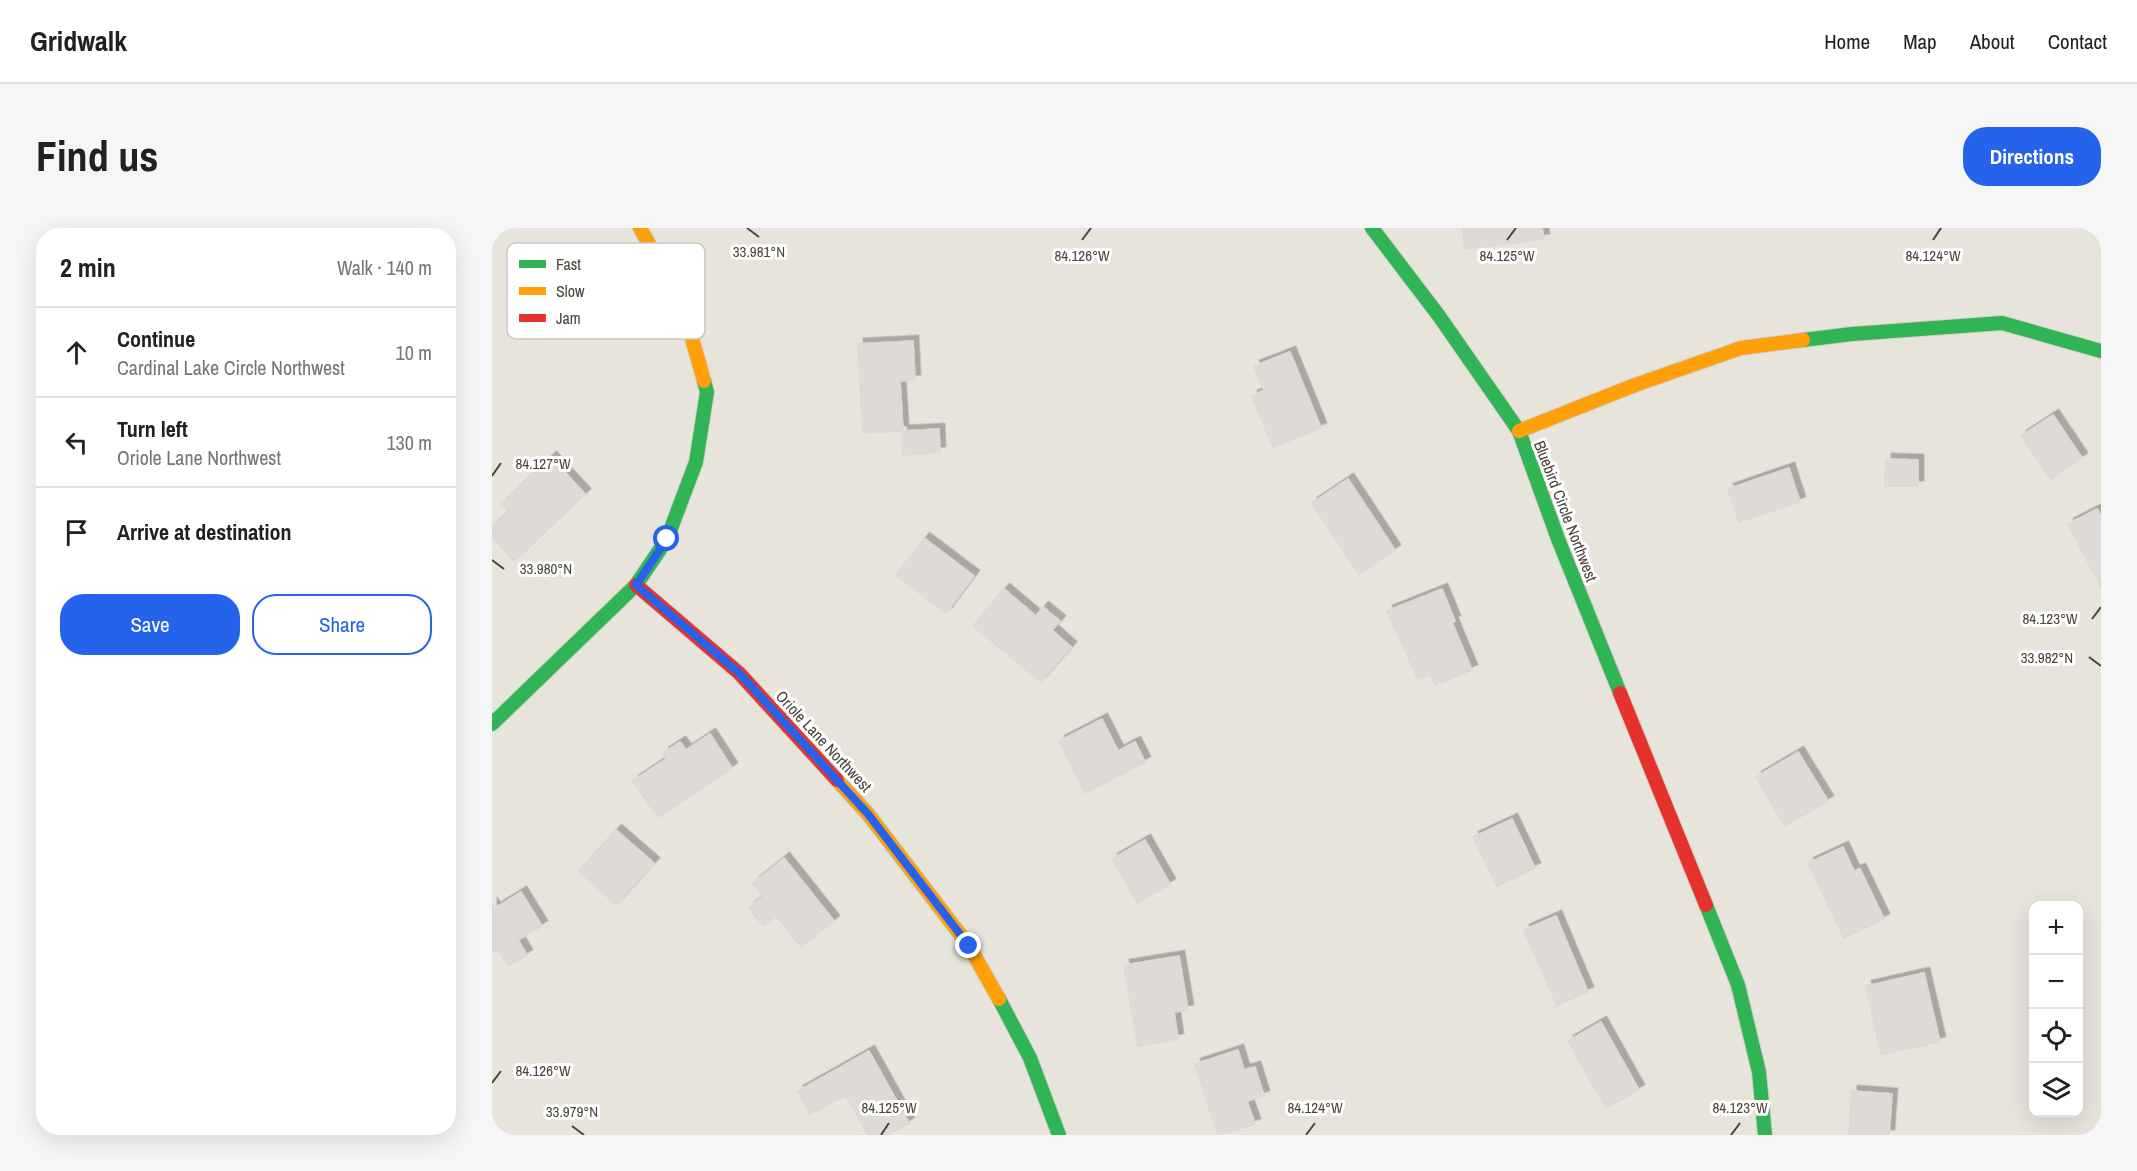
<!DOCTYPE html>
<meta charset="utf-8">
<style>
:root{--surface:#fff;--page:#f6f6f6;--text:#202124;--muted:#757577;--line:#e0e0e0;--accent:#2563eb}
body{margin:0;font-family:"Archivo Narrow",sans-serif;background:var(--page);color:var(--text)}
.controls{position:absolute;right:18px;bottom:18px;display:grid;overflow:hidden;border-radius:12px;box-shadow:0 6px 24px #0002}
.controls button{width:54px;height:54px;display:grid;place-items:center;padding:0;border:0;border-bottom:2px solid var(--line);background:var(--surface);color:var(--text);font:30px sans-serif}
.stop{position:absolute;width:18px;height:18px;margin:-14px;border:4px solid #2563eb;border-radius:50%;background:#fff}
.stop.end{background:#2563eb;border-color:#fff;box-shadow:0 2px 6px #0008}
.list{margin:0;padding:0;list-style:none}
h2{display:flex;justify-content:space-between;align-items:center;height:78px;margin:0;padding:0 24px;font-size:26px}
h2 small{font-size:20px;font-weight:400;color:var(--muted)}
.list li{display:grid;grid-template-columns:39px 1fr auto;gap:18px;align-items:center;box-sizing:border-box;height:90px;padding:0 24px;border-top:2px solid var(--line)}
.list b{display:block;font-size:22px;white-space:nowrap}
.list p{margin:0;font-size:20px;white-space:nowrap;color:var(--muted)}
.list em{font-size:20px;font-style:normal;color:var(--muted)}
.actions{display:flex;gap:12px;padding:18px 24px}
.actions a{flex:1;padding:14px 0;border:2px solid var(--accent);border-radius:24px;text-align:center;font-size:21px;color:var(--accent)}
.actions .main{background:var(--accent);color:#fff}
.icon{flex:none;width:33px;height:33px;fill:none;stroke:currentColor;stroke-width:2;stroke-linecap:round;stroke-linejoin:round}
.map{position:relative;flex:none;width:1609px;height:907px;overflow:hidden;border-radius:24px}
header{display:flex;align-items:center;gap:36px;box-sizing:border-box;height:84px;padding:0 30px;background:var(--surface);border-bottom:2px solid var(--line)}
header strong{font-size:28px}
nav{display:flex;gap:33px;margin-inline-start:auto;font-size:21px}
.intro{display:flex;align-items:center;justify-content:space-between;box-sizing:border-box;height:144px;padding:0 36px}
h1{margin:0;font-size:42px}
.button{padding:15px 27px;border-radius:24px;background:var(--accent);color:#fff;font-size:21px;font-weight:700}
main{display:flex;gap:36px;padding:0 36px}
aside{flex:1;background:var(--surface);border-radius:24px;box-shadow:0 6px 24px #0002}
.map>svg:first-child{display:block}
.residential{fill:#e7e4dc;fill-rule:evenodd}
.building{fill:#dedbd6;stroke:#dcd9d4;stroke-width:1.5;filter:url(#shadow)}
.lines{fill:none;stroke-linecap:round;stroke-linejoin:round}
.fast-casing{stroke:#d3cfc5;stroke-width:16}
.slow-casing{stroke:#d3cfc5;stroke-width:16}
.jam-casing{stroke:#d3cfc5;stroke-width:16}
.fast{stroke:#30b455;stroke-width:14}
.slow{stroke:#ff9f0a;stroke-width:14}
.jam{stroke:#e5322d;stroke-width:14}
.route{stroke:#2563eb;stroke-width:8}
.ticks{fill:none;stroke:#4b4439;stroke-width:2}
.labels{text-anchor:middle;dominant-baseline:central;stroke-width:6;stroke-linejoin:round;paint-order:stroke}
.street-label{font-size:16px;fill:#4b4439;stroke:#fff}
.key{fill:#fff;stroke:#c9c7c4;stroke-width:1.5}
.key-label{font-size:16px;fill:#4b4439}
.ticks-label{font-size:15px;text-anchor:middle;fill:#4b4439;stroke:#fff;stroke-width:6;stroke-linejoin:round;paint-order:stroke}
</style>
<header>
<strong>Gridwalk</strong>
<nav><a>Home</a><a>Map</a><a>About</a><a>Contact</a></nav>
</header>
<div class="intro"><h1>Find us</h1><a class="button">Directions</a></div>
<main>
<aside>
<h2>2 min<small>Walk · 140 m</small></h2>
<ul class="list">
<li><svg class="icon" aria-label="ahead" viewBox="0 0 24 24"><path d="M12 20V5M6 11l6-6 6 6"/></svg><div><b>Continue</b><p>Cardinal Lake Circle Northwest</p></div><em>10 m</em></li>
<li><svg class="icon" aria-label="left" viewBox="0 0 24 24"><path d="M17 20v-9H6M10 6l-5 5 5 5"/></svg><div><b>Turn left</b><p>Oriole Lane Northwest</p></div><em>130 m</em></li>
<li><svg class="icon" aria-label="arrive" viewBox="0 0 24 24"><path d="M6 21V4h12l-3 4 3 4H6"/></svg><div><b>Arrive at destination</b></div></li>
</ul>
<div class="actions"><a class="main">Save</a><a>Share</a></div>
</aside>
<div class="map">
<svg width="1609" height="907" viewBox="0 0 1609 907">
<defs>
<filter id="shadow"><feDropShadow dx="5.5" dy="-5.5" stdDeviation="0" flood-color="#0004"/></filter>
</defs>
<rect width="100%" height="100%" fill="#f4f2ee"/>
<path class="residential" d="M0,0H1609V907H0ZM1542,678H1586V884H1542Z"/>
<path class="building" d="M970,0H1050L1052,11L973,21Z
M421,113L423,152L408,153L411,203L371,205L366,116Z
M798,124L829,200L781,219L760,168L772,162L762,138Z
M1561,187L1590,230L1559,251L1529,208Z
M447,201L448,224L411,227L410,203Z
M59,229L93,266L22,333L0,309V299L17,283L10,276Z
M1394,231L1426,232V258H1393Z
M1297,240L1308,274L1247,294L1236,261Z
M856,251L903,322L867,346L820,275Z
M1605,281L1609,288V359L1576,296Z
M432,310L482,348L454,385L404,347Z
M512,361L544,388L551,379L568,393L560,402L579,419L549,454L481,398Z
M950,361L963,393L960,394L980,442L943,457L938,446L926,451L895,383Z
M610,491L626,523L643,514L653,534L593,565L567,513Z
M218,506L240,540L166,589L141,553L174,531L171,525L188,514L194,522Z
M1306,524L1336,573L1293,598L1264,549Z
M1020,591L1043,640L1005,658L981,609Z
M124,602L162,635L124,677L87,643Z
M653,612L678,656L646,675L620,631Z
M1351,619L1362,643L1368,641L1392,691L1352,710L1316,635Z
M292,630L342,693L309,719L284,688L271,698L257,680L271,668L261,655Z
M29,664L50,698L26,712L35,727L16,738L6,721L0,725V676L3,680Z
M1064,688L1096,764L1065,777L1032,702Z
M687,728L696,782L682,784L686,811L646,818L632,737Z
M1432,745L1448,814L1389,826L1374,758Z
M1109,794L1147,862L1114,880L1076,813Z
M746,822L752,842L763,839L772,868L755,873L763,896L726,907L703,836Z
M377,823L417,895L395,907H376L354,867L318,886L306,863Z
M1360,863L1400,866L1397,907H1357Z"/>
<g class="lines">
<g class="fast-casing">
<path id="fast" d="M880,0L947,88L1027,203L1066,311L1128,465
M1311,112L1360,106L1510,95L1609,123
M0,496L144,357L175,311L204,234L215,164L212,153
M1214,677L1246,757L1267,844L1273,907
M507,771L538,830L567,907"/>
</g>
<g class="slow-casing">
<path id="slow" d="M148,0L190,75L212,153
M1027,203L1143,157L1249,120L1311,112
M345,552L376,586L477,718L507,771"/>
</g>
<g class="jam-casing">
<path id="jam" d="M144,357L247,445L345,552
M1128,465L1214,677"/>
</g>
<use href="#fast" class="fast"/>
<use href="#slow" class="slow"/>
<use href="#jam" class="jam"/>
</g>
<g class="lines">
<path class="route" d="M175,311L144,357L247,445L376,586L477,718"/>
</g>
<path class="ticks" d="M255,0L267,9M590,12L599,0M1015,12L1024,0M1441,12L1449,0M0,248L9,235M0,332L12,341M1600,391L1609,379M1597,429L1609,438M0,855L9,843M80,898L92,907M389,907L397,895M814,907L823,895M1239,907L1248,895"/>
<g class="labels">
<g class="street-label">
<text transform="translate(1074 283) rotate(69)">Bluebird Circle Northwest</text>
<text transform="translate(332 513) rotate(47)">Oriole Lane Northwest</text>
</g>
</g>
<rect x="15" y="15" width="198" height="96" rx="9" class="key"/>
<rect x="27" y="32" width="27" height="8" fill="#30b455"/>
<rect x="27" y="59" width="27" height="8" fill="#ff9f0a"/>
<rect x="27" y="86" width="27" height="8" fill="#e5322d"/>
<g class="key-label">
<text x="64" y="42">Fast</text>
<text x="64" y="69">Slow</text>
<text x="64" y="96">Jam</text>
</g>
<g class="ticks-label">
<text x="267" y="29">33.981°N</text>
<text x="590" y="33">84.126°W</text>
<text x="1015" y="33">84.125°W</text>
<text x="1441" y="33">84.124°W</text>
<text x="51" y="241">84.127°W</text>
<text x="54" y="346">33.980°N</text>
<text x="1558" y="396">84.123°W</text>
<text x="1555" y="435">33.982°N</text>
<text x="51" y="848">84.126°W</text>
<text x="397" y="885">84.125°W</text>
<text x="823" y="885">84.124°W</text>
<text x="1248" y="885">84.123°W</text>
<text x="80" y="889">33.979°N</text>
</g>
</svg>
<div class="controls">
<button>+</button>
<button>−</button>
<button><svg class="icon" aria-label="locate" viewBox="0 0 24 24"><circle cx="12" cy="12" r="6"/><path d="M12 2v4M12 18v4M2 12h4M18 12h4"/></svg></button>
<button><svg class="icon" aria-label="layers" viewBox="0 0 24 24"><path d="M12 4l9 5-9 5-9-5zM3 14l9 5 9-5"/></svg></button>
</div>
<div class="stop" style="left:175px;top:311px"></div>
<div class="stop end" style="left:477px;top:718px"></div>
</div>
</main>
